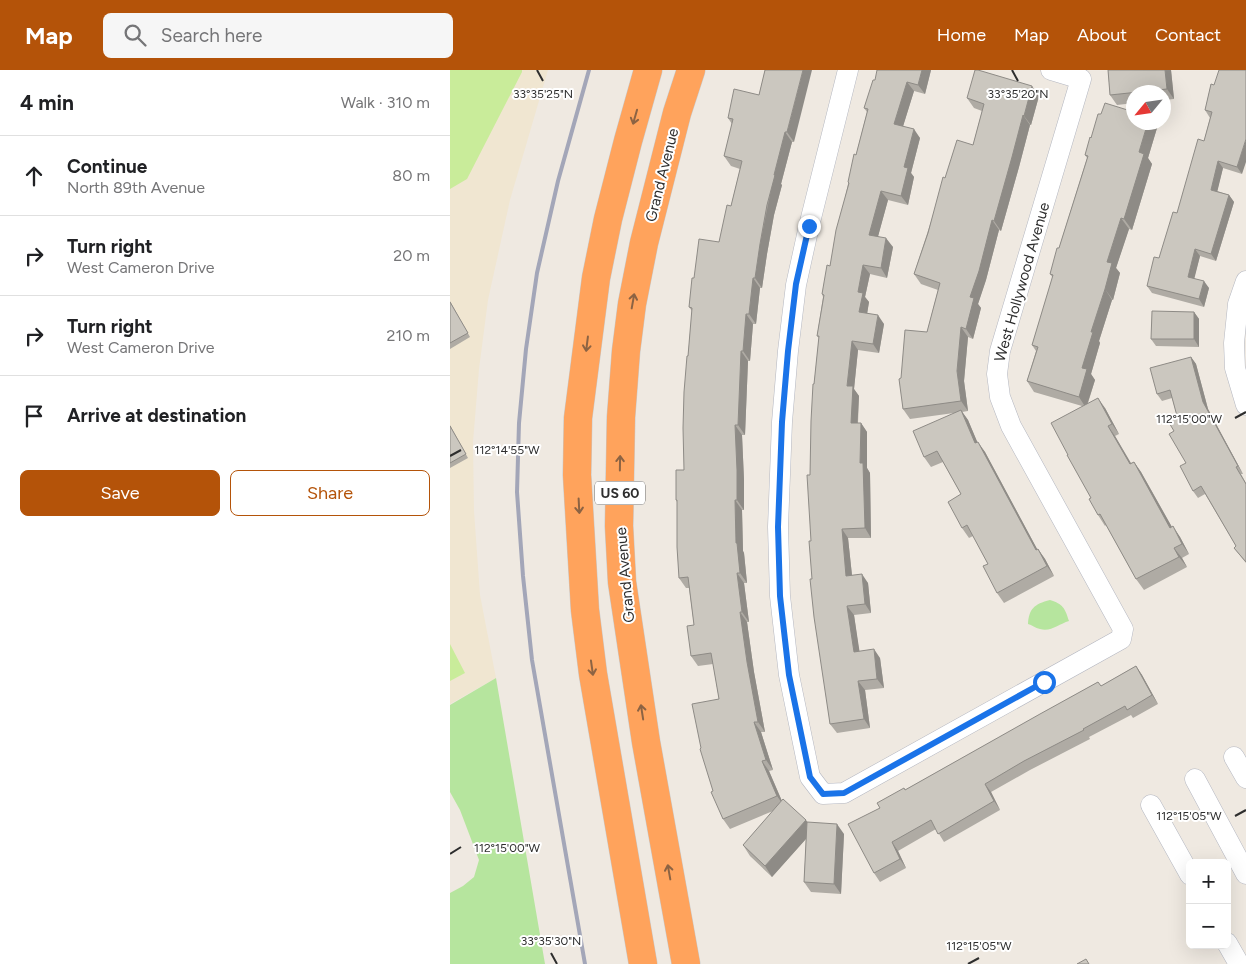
<!DOCTYPE html>
<meta charset="utf-8">
<style>
:root{--surface:#fff;--page:#f6f6f6;--text:#202124;--muted:#757577;--line:#e0e0e0;--accent:#b45309}
body{margin:0;font-family:Figtree,sans-serif;background:var(--page);color:var(--text)}
.controls{position:absolute;right:15px;bottom:15px;display:grid;overflow:hidden;border-radius:8px;box-shadow:0 5px 20px #0002}
.controls button{width:45px;height:45px;display:grid;place-items:center;padding:0;border:0;border-bottom:1px solid var(--line);background:var(--surface);color:var(--text);font:25px sans-serif}
.compass{position:absolute;left:676px;top:15px;width:45px;height:45px;border-radius:50%;background:var(--surface);box-shadow:0 5px 20px #0002;rotate:241deg}
.stop{position:absolute;width:15px;height:15px;margin:-11px;border:4px solid #1a73e8;border-radius:50%;background:#fff}
.stop.end{background:#1a73e8;border-color:#fff;box-shadow:0 1px 5px #0008}
.list{margin:0;padding:0;list-style:none}
h2{display:flex;justify-content:space-between;align-items:center;height:65px;margin:0;padding:0 20px;font-size:21px}
h2 small{font-size:16px;font-weight:400;color:var(--muted)}
.list li{display:grid;grid-template-columns:32px 1fr auto;gap:15px;align-items:center;box-sizing:border-box;height:80px;padding:0 20px;border-top:1px solid var(--line)}
.list b{display:block;font-size:19px;white-space:nowrap}
.list p{margin:0;font-size:16px;white-space:nowrap;color:var(--muted)}
.list em{font-size:16px;font-style:normal;color:var(--muted)}
.actions{display:flex;gap:10px;padding:15px 20px}
.actions a{flex:1;padding:11px 0;border:1px solid var(--accent);border-radius:8px;text-align:center;font-size:18px;color:var(--accent)}
.actions .main{background:var(--accent);color:#fff}
.icon{flex:none;width:28px;height:28px;fill:none;stroke:currentColor;stroke-width:2;stroke-linecap:round;stroke-linejoin:round}
.map{position:relative;flex:none;width:796px;height:894px;overflow:hidden}
header{display:flex;align-items:center;gap:30px;box-sizing:border-box;height:70px;padding:0 25px;background:var(--accent);color:#fff}
header strong{font-size:24px}
nav{display:flex;gap:28px;margin-inline-start:auto;font-size:18px}
.search{width:350px;height:45px;background:var(--page);display:flex;align-items:center;gap:12px;box-sizing:border-box;padding:0 18px;border-radius:8px;color:var(--muted);font-size:19px}
main{display:flex}
aside{flex:1;background:var(--surface)}
.map>svg:first-child{display:block}
.education{fill:#f0e6d1}
.green{fill:#b6e59e}
.pitch{fill:#c9ec9a}
.lines{fill:none;stroke-linecap:round;stroke-linejoin:round}
.minor-casing{stroke:#b4b7c1;stroke-width:21}
.highway-casing{stroke:#c9c9c9;stroke-width:29}
.minor{stroke:#fff;stroke-width:20}
.highway{stroke:#ffa35c;stroke-width:28}
.rail{stroke:#a3a6b8;stroke-width:4}
.wall{fill:#afaba4}
.shaded-wall{fill:#8e8b86}
.building{fill:#cbc7bf;stroke:#8e8b86}
.oneway{stroke:#8c6343}
.route{stroke:#1a73e8;stroke-width:6}
.ticks{fill:none;stroke:#2e2e2e;stroke-width:2}
.labels{text-anchor:middle;dominant-baseline:central;stroke-width:4;stroke-linejoin:round;paint-order:stroke}
.shield{fill:#fff;stroke:#6d6d6d;stroke-width:1}
.shield-label{font-size:14px;font-weight:bold;fill:#2e2e2e}
.street-label{font-size:15px;fill:#2e2e2e;stroke:#fff}
.ticks-label{font-size:12px;text-anchor:middle;fill:#2e2e2e;stroke:#fff;stroke-width:4;stroke-linejoin:round;paint-order:stroke}
</style>
<header>
<strong>Map</strong>
<div class="search"><svg class="icon" aria-label="search" viewBox="0 0 24 24"><circle cx="10" cy="10" r="6"/><path d="M15 15l6 6"/></svg>Search here</div>
<nav><a>Home</a><a>Map</a><a>About</a><a>Contact</a></nav>
</header>
<main>
<aside>
<h2>4 min<small>Walk · 310 m</small></h2>
<ul class="list">
<li><svg class="icon" aria-label="ahead" viewBox="0 0 24 24"><path d="M12 20V5M6 11l6-6 6 6"/></svg><div><b>Continue</b><p>North 89th Avenue</p></div><em>80 m</em></li>
<li><svg class="icon" aria-label="right" viewBox="0 0 24 24"><path d="M7 20v-9h11M14 6l5 5-5 5"/></svg><div><b>Turn right</b><p>West Cameron Drive</p></div><em>20 m</em></li>
<li><svg class="icon" aria-label="right" viewBox="0 0 24 24"><path d="M7 20v-9h11M14 6l5 5-5 5"/></svg><div><b>Turn right</b><p>West Cameron Drive</p></div><em>210 m</em></li>
<li><svg class="icon" aria-label="arrive" viewBox="0 0 24 24"><path d="M6 21V4h12l-3 4 3 4H6"/></svg><div><b>Arrive at destination</b></div></li>
</ul>
<div class="actions"><a class="main">Save</a><a>Share</a></div>
</aside>
<div class="map">
<svg width="796" height="894" viewBox="0 0 796 894">
<rect width="100%" height="100%" fill="#efe9e1"/>
<path class="education" d="M0,0H98L60,130L38,230L29,299L23,372L24,441L30,525L46,608L0,634Z"/>
<path class="green" d="M600,530C613,534 615,538 619,551C609,554 601,562 590,559C585,558 582,555 578,554C579,539 584,534 600,530Z
M46,608L95,894H0V823L13,816L24,807L29,790L10,740L0,722V635Z"/>
<path class="pitch" d="M0,0H72V2L17,109L0,119Z
M0,574L15,603L0,611Z"/>
<g class="lines">
<g class="minor-casing">
<path id="minor" d="M398,0L359,156L346,215L338,281L332,352L328,457L330,526L339,605L360,707L373,724L394,723L671,569L673,559L561,356L550,327L547,304L550,281L631,9L601,0
M796,211L788,234L784,273L785,298L796,335
M784,687L796,708
M745,709L796,804
M701,735L740,805
M777,873L789,894"/>
</g>
<g class="highway-casing">
<path id="highway" d="M193,894L143,604L135,540L127,405L128,348L146,208L158,149L178,71L198,0
M236,894L196,672L172,512L169,456L171,347L176,281L182,234L194,173L227,43L241,0"/>
</g>
<use href="#minor" class="minor"/>
<use href="#highway" class="highway"/>
<path class="rail" d="M135,894L82,590L73,506L67,422L69,353L76,279L87,203L108,111L139,0"/>
</g>
<path class="wall" d="M315,0L344,72H342L331,114L332,115L324,145L317,184L312,218H310L306,254H303L300,291H298L295,365H292L294,410V440H292L293,481L294,483L297,513H294L299,552H297L304,602L315,662H311L323,700L319,701L332,731L357,752L394,764L391,824L361,822L354,812L356,769L322,807L300,786L293,775L323,741L280,759L273,749L263,721L251,678L269,629L263,594L248,596L241,586L244,555L239,518H236L229,508L227,432L226,430L234,400L238,286L242,241L239,237L244,208L269,172L281,136L290,99L281,96L274,86L282,54L278,48L309,25Z
M481,0L475,24L464,21L453,56L470,68L461,103L464,107L458,135L438,130L428,166L443,177L437,208L420,204L415,227L419,232L417,243L434,254L429,283L408,280L404,319L409,326L408,353H411L417,362V398L420,403L421,468H398L402,505L418,513L421,543L404,545L409,581L430,588L434,618L415,620L420,658L387,663L380,654L362,509L361,471L360,405L364,314L369,268L367,266L373,227L372,224L380,196L398,114V112L406,85L417,42L414,38L425,10Z
M658,0H721L724,29L714,30V22H684V33L667,35L660,25Z
M761,14L792,104L773,98L767,121L779,125L784,132L766,191L750,186L744,208L759,218L754,237L702,223L697,216L709,188L727,143L754,71L760,48L755,40Z
M589,26L581,55H580L569,97L551,161L549,160L536,210L528,234L531,238L523,269L518,267L514,311L518,341L512,342L518,350L527,372L535,382L587,479H588L595,489L604,506L554,533L547,523L538,494L523,466L519,468L512,458L511,424L493,392L481,397L474,387L504,343L460,349L453,339L451,308L477,262L488,220L471,214L464,204L495,108L523,75L532,41L524,38L517,28Z
M684,52H704L707,58L698,88L702,94L682,160L679,159L666,198L670,203L663,230H662L649,271L650,273L641,304L645,310L638,333L655,338L669,364L665,366L681,393L684,392L691,402L722,457L730,467L739,484L732,488L737,497L694,520L686,509L656,455L655,456L648,445L641,428L618,385L632,336L584,322L577,311L586,281L582,275L603,208L600,204L609,178L637,88L635,85L641,68Z
M0,231L20,267L0,279Z
M744,242L749,249V277L706,276L701,269Z
M741,287L746,294L758,339L793,404H791L796,413V493L784,478L786,476L755,424L748,428L743,421L736,393L724,361L727,346L722,328L712,331L707,324Z
M0,355L18,388L0,398Z
M686,596L692,605L708,634L683,648L681,645L639,667L640,669L580,700L541,722L550,740L494,772L486,759L448,781L456,798L430,812L424,803L430,738L455,720L648,612L651,616Z"/>
<path class="shaded-wall" d="M353,0H362L344,72L337,62Z
M472,0H481L475,24L468,15Z
M715,0H721L724,29L717,19Z
M457,12L464,21L451,63L444,54Z
M582,16L589,26L581,55L574,46Z
M573,45L580,55L569,97L551,161L544,151Z
M698,52H704L707,58L698,88L702,94L682,160L674,149L689,82Z
M464,59L470,68L461,103L464,107L458,135L451,126L454,97Z
M335,62L342,72L331,114L332,115L324,145L317,184L312,218L305,208L310,174L324,105Z
M796,69V92L792,104L787,97Z
M768,91L773,98L766,127L761,120Z
M431,121L438,130L426,174L419,165Z
M779,125L784,132L766,191L761,184Z
M671,148L679,159L666,198L670,203L663,230L655,219L657,192Z
M542,150L549,160L536,210L528,234L531,238L523,269L516,259L520,227Z
M436,168L443,177L437,208L431,198Z
M745,179L750,186L743,214L738,207Z
M413,195L420,204L415,227L419,232L416,251L409,242L408,222Z
M303,208L310,218L306,254L299,244Z
M754,211L759,218L754,237L749,229Z
M655,219L662,230L649,271L650,273L641,304L645,310L636,338L629,327L632,298L641,262Z
M744,242L749,249V277L744,269Z
M296,244L303,254L300,291L293,281Z
M428,245L434,254L429,283L423,274Z
M511,257L518,267L514,311L518,341L511,331L507,301Z
M402,271L408,280L404,319L409,326L407,362L401,353L397,316Z
M291,281L298,291L295,365L288,355Z
M741,287L746,294L758,339L793,404L788,396L753,332Z
M648,328L655,338L669,364L662,354Z
M511,340L518,350L532,383L525,373Z
M411,353L417,362V398L420,403L421,468L415,458L410,393Z
M285,355L292,365L294,410V440L287,430Z
M658,356L665,366L687,404L680,394Z
M528,372L535,382L593,490L586,480Z
M684,392L691,402L728,468L720,458Z
M285,430L292,440L293,481L294,483L297,513L290,503L286,473Z
M723,456L730,467L739,484L732,474Z
M392,459L398,468L403,515L396,506Z
M724,478L732,488L737,497L729,487Z
M588,479L595,489L604,506L597,496Z
M287,503L294,513L299,552L292,542Z
M412,504L418,513L421,543L415,534Z
M397,536L404,545L411,591L404,582Z
M290,542L297,552L304,602L315,662L308,652L297,592Z
M424,579L430,588L434,618L427,609Z
M686,596L692,605L708,634L702,625Z
M408,611L415,620L420,658L414,649Z
M304,652L311,662L323,700L316,690Z
M312,691L319,701L334,736L327,726Z
M535,714L541,722L550,740L544,731Z
M356,750L363,761L322,807L315,796Z
M387,754L394,764L391,824L384,814Z
M442,772L448,781L456,798L450,789Z"/>
<path class="building" d="M315,0H353L337,62H335L324,105H325L317,135L310,174L305,208H303L299,244H296L293,281H291L288,355H285L287,400V430H285L286,473H287L290,503H287L292,542H290L297,592L308,652H304L316,690L312,691L327,726L273,749L261,722L263,721L250,679L251,678L242,634L269,629L261,583L241,586L237,556L244,555L238,507L229,508L227,477V430H226V400H234L233,358L234,322L237,286H238L242,238L239,237L242,208H244L249,169L269,172L277,135L281,136L292,91L274,86L283,49L278,48L284,19L309,25Z
M427,0H472L468,15L457,12L444,54L464,59L454,97L458,98L451,126L431,121L419,165L436,168L431,198L413,195L408,222L413,223L409,242L428,245L423,274L402,271L397,316H403L401,353H411L410,393H413L415,458L392,459L396,506L412,504L415,534L397,536L404,582L424,579L427,609L408,611L414,649L380,654L364,547L360,509H362L359,471H361L357,405H360L361,351L363,314H364L369,266H367L374,225L372,224L377,195L380,196L386,160L399,113L398,112L404,84L406,85L418,39L414,38L423,10H425Z
M525,0H528L582,16L574,46L573,45L562,87L544,151L542,150L529,201L520,227L524,228L516,259L511,257L507,301L511,331L453,339L449,309L451,308L455,260L477,262L490,213L464,204L478,163L493,107L495,108L507,70L523,75L534,34L517,28Z
M658,0H715L717,19L660,25Z
M769,0H796V69L787,97L768,91L761,120L779,125L761,184L745,179L738,207L754,211L749,229L697,216L704,187L709,188L723,142L727,143L748,69L754,71L762,42L755,40L761,14L764,15Z
M655,33L684,42V52H698L689,82L694,84L674,149L671,148L657,192L662,193L655,219L641,262H643L632,298L637,299L629,327L577,311L588,277L582,275L603,205L600,204L607,178H609L638,86L635,85L640,67L641,68L648,44H651Z
M0,232L18,263L0,273Z
M702,241L744,242V269H701Z
M741,287L753,332L788,396L786,397L796,414V492L784,478L786,476L751,416L743,421L730,396L736,393L719,364L724,361L718,351L727,346L720,320L707,324L700,298Z
M648,328L662,354L658,356L680,394L684,392L720,458L723,456L732,474L724,478L729,487L686,509L650,444L648,445L639,429L641,428L617,385H618L601,353Z
M511,340L525,373L528,372L586,480L588,479L597,496L547,523L533,496L538,494L517,455L512,458L498,432L511,424L487,381L474,387L463,361Z
M0,356L16,384L0,393Z
M686,596L702,625L677,640L675,636L633,659L634,660L574,691L535,714L544,731L488,764L481,750L442,772L450,789L424,803L398,754L430,738L427,733L454,718L455,720L590,644L648,612L651,616Z
M333,729L356,750L315,796L293,775Z
M357,752L387,754L384,814L354,812Z
M636,889L639,894H627Z"/>
<defs><path id="oneway-shaft" d="M-6 0H5M1.5-3L5.5 0L1.5 3" fill="none" stroke-width="1.6" stroke-linecap="round" stroke-linejoin="round" transform="scale(1.25)"/></defs>
<g class="oneway">
<use href="#oneway-shaft" transform="translate(185 47) rotate(106)"/>
<use href="#oneway-shaft" transform="translate(183 231) rotate(-80)"/>
<use href="#oneway-shaft" transform="translate(137 274) rotate(97)"/>
<use href="#oneway-shaft" transform="translate(170 393) rotate(-89)"/>
<use href="#oneway-shaft" transform="translate(129 436) rotate(87)"/>
<use href="#oneway-shaft" transform="translate(142 598) rotate(82)"/>
<use href="#oneway-shaft" transform="translate(192 642) rotate(-99)"/>
<use href="#oneway-shaft" transform="translate(219 802) rotate(-100)"/>
</g>
<g class="lines">
<path class="route" d="M359,156L346,214L338,281L332,352L328,457L330,526L339,605L360,707L373,724L394,723L594,612"/>
</g>
<path class="ticks" d="M87,0L93,11M562,0L568,11M785,348L796,342M0,386L11,380M785,746L796,740M0,784L11,777M101,883L107,894M518,894L529,888"/>
<g class="labels">
<rect class="shield" x="145" y="411.5" width="50" height="23" rx="4"/>
<g class="shield-label">
<text x="170" y="423">US 60</text>
</g>
<g class="street-label">
<text transform="translate(212 105) rotate(-76)">Grand Avenue</text>
<text transform="translate(572 212) rotate(-74)">West Hollywood Avenue</text>
<text transform="translate(175 505) rotate(-95)">Grand Avenue</text>
</g>
</g>
<g class="ticks-label">
<text x="93" y="28">33°35'25"N</text>
<text x="568" y="28">33°35'20"N</text>
<text x="739" y="353">112°15'00"W</text>
<text x="57" y="384">112°14'55"W</text>
<text x="739" y="750">112°15'05"W</text>
<text x="57" y="782">112°15'00"W</text>
<text x="101" y="875">33°35'30"N</text>
<text x="529" y="880">112°15'05"W</text>
</g>
</svg>
<div class="controls">
<button>+</button>
<button>−</button>
</div>
<svg class="compass" viewBox="-18 -18 36 36"><path d="M0-13l5 13h-10z" fill="#e53935"/><path d="M0 13l5-13h-10z" fill="#757577"/></svg>
<div class="stop" style="left:594px;top:612px"></div>
<div class="stop end" style="left:359px;top:156px"></div>
</div>
</main>
